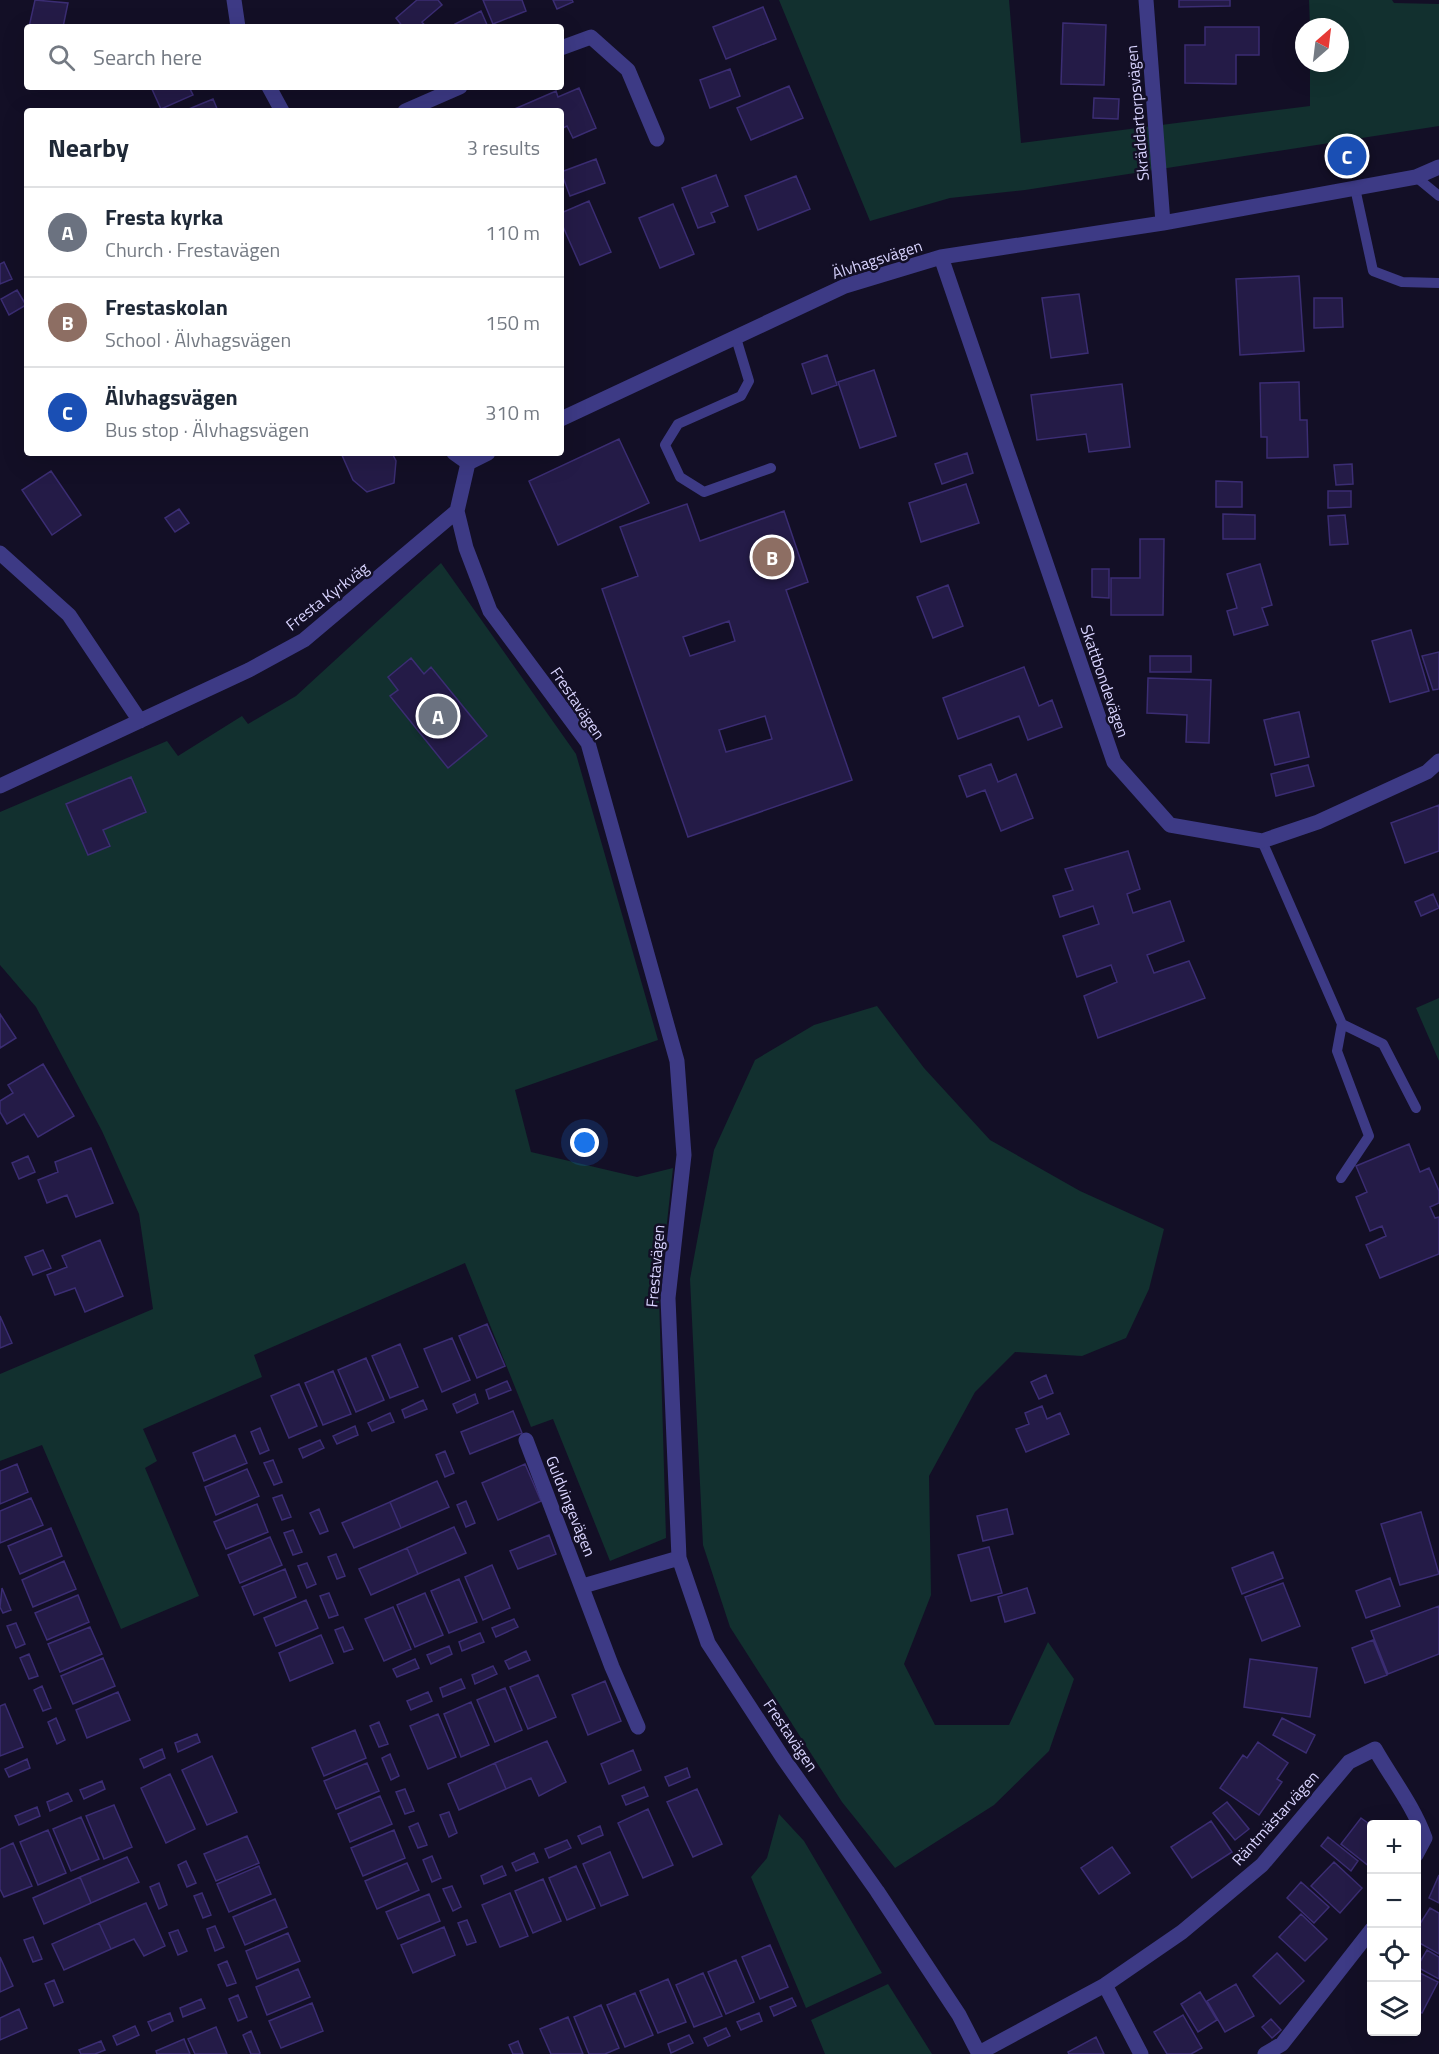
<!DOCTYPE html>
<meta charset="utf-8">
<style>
:root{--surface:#fff;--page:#f2f2f3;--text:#1f2937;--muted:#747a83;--line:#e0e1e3;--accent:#117e91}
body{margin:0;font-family:"Titillium Web",sans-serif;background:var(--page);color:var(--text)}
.controls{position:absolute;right:18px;bottom:18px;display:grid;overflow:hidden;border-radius:6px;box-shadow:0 6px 24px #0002}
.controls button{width:54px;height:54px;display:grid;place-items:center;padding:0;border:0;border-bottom:2px solid var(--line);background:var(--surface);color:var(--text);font:30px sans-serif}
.compass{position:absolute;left:1295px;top:18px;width:54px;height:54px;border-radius:50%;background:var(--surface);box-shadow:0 6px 24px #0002;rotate:28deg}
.you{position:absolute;left:585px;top:1143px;width:21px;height:21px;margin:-15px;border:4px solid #fff;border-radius:50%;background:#1a73e8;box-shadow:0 0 0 9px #1a73e833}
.badge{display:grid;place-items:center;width:39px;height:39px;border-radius:50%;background:var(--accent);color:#fff;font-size:20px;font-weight:700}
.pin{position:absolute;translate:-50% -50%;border:3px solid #fff;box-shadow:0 2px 6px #0006}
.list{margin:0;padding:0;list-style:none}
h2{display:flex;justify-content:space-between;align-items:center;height:78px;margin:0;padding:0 24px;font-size:26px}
h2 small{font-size:20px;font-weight:400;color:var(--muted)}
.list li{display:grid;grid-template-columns:39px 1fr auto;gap:18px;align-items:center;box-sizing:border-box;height:90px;padding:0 24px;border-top:2px solid var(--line)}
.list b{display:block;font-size:22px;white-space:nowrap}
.list p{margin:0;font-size:20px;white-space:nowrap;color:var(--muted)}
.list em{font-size:20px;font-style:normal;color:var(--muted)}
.icon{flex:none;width:33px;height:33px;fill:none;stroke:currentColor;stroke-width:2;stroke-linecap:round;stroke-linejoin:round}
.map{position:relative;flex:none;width:1439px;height:2054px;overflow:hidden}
.search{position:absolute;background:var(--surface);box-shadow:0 6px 24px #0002;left:24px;top:24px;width:540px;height:66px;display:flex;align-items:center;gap:15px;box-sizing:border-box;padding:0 21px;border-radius:6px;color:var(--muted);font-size:22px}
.panel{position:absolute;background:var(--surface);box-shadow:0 6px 24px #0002;left:24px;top:108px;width:540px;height:348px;border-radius:6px}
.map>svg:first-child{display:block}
.green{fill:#12302f}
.building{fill:#241b47;stroke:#3b2d73;stroke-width:1.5;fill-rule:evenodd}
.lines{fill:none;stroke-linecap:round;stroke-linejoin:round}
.lane{stroke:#3d3a85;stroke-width:10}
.street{stroke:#3d3a85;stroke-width:15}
.labels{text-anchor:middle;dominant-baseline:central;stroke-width:5;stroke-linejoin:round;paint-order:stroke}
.street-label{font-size:16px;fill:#d9d4ff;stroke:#130f26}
</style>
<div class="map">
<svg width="1439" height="2054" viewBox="0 0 1439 2054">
<rect width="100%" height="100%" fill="#130f26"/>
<path class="green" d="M779,0H1009L1021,143L1310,106V63H1340V27H1310L1309,0H1392L1394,3L1439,4V126L1025,190L950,198L870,221Z
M441,563L576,754L658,1040L515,1090L531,1152L637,1177L673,1168L659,1295L666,1538L610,1561L553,1419L531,1427L465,1263L254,1355L262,1377L143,1429L157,1461L145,1468L199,1596L121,1629L42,1445L0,1461V1374L153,1309L139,1214L102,1131L36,1007L0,965V812L167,741L178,756L242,716L248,724L296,696Z
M1439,998V1061L1416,1008Z
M877,1006L924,1068L990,1140L1080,1191L1164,1229L1149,1289L1126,1338L1082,1356L1015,1352L975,1392L929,1476L931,1595L904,1664L935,1725H1009L1048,1642L1074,1679L1049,1751L994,1805L895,1868L842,1802L730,1627L703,1545L690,1279L714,1150L755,1060L814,1025Z
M779,1814L804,1841L882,1973L806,2008L751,1877L767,1858Z
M888,1984L932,2054H825L811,2020Z"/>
<path class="building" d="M35,0L68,3L63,27H29Z
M417,0H438L442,5L422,22L426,27H403L396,18Z
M483,0H522L526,11L493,24Z
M553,0H572L573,2L557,9Z
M1179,0H1230V6L1179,7Z
M763,7L776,39L726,59L713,27Z
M481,11L488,27H457L455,24Z
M1063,23L1106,25L1104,85L1061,84Z
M1205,27H1259V55H1236V84L1185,83V45H1205Z
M730,69L740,96L710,108L700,80Z
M789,86L803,118L751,140L737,108Z
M151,87H189L193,95L161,109Z
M579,88L596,128L573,138L567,126L561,129V111H510L556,91L558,97Z
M1094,98L1119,99L1118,119L1093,118Z
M213,99L218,111H184Z
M596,159L605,183L570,196L561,172Z
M716,175L728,206L711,213L715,222L698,228L682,188Z
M796,176L810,209L758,230L745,196Z
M589,201L611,252L580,265L561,222V213Z
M673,204L694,254L660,268L639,218Z
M4,262L12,279L0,284V264Z
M1299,276L1304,351L1240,355L1236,279Z
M17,290L26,305L9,315L1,299Z
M1079,294L1088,353L1051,358L1042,298Z
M1314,298H1342L1343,327L1314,328Z
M827,355L837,385L812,394L802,364Z
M874,370L896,436L860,448L838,382Z
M1299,382L1300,420H1307L1308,457L1267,458V437H1261L1260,383Z
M1122,384L1130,447L1089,452L1086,434L1037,440L1031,395Z
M619,439L649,503L558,545L529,481Z
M341,453H392L396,461L394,483L367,492L353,480Z
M967,453L973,473L942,484L935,464Z
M1352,464L1353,484L1336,485L1334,465Z
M51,471L81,515L52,535L22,490Z
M1216,481L1242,482V507H1216Z
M966,484L979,523L921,542L909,503Z
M1328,491H1351V507L1328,508Z
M687,504L700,541L784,511L808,582L786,590L852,780L688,837L602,589L638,576L620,527ZM729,621L735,641L690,656L683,637ZM765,716L772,739L726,752L719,730Z
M179,509L189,523L175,532L165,518Z
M1223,514L1255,515V539H1223Z
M1345,515L1348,544L1330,545L1328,516Z
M1140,539H1164L1163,615H1111V578H1140Z
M1260,564L1272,605L1262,608L1268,625L1234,635L1227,611L1237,608L1227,574Z
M1092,569H1109V598L1092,597Z
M948,585L963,626L933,638L917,597Z
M1411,630L1429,691L1390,702L1372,641Z
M1439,652V689L1433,690L1422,656Z
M1150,656H1191V672H1150Z
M411,658L424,674L431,667L487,736L448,768L390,696L398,690L388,677Z
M1024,667L1039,706L1052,700L1062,727L1028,740L1019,716L958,739L943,698Z
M1148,678L1211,680L1209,743L1186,742L1187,715L1147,713Z
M1299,712L1309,757L1275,765L1264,720Z
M991,764L998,782L1016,774L1033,818L1001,831L985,790L967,797L959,776Z
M1308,765L1314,786L1276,796L1271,774Z
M131,777L146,812L103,830L110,846L88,855L66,804Z
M1439,805V851L1405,863L1391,823Z
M1128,851L1140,889L1127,894L1133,913L1170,901L1184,941L1147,955L1154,973L1189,961L1205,998L1098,1038L1084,996L1117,982L1111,965L1077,977L1063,936L1099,924L1093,906L1060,917L1053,896L1073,890L1065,869Z
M1433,894L1439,908L1421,916L1415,902Z
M0,1014L16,1038L0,1048Z
M43,1064L74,1116L38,1137L24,1114L7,1124L0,1112V1101L13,1093L8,1085Z
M1409,1144L1420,1172L1429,1168L1439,1191V1203L1430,1207L1435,1218L1439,1217V1254L1380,1278L1366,1245L1386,1236L1382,1226L1370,1231L1356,1197L1367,1192L1356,1166Z
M91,1148L113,1203L76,1217L67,1195L47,1203L38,1180L58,1172L55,1162Z
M28,1156L35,1172L19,1179L12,1163Z
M100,1240L123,1296L85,1312L75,1288L55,1295L47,1275L67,1267L62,1256Z
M43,1250L51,1268L33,1275L25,1257Z
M0,1316L12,1343L0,1348Z
M487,1324L505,1366L477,1378L459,1336Z
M452,1338L470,1380L442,1392L424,1349Z
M400,1344L418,1387L390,1398L372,1356Z
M366,1358L384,1400L356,1412L338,1370Z
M333,1371L351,1414L323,1425L305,1383Z
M1046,1375L1053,1393L1039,1399L1031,1382Z
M507,1381L511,1390L489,1399L486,1390Z
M299,1384L317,1426L289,1438L271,1396Z
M475,1394L478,1403L457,1413L453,1404Z
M423,1400L427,1409L405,1418L402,1410Z
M1042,1406L1047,1419L1060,1413L1069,1434L1026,1452L1016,1429L1029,1424L1025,1413Z
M513,1411L522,1433L470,1454L461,1432Z
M390,1413L394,1422L372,1431L368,1423Z
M355,1426L358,1435L337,1444L333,1436Z
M260,1428L269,1450L260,1454L251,1432Z
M235,1435L247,1463L204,1481L193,1453Z
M320,1440L324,1448L303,1458L299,1449Z
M445,1451L454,1473L445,1477L436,1455Z
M273,1460L282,1482L274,1485L264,1463Z
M17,1464L28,1492L0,1504V1471Z
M525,1464L541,1501L498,1520L482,1483Z
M247,1469L259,1496L216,1515L205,1487Z
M437,1481L449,1507L401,1528L390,1502Z
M282,1495L291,1517L282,1520L273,1498Z
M31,1498L43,1525L0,1543V1511Z
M466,1501L475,1523L466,1527L457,1505Z
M390,1502L401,1528L354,1548L342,1523Z
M257,1504L268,1532L226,1549L214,1522Z
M319,1509L328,1531L320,1534L310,1513Z
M1007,1509L1013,1534L983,1541L977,1516Z
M1421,1512L1439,1574L1400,1585L1381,1524Z
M454,1527L466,1553L418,1574L407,1548Z
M51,1528L62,1556L20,1574L8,1546Z
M293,1530L302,1552L293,1555L284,1533Z
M549,1535L556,1554L518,1569L510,1551Z
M270,1537L282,1565L240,1583L228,1555Z
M989,1547L1002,1593L971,1601L958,1555Z
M407,1548L418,1574L371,1595L359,1569Z
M1273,1552L1283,1578L1242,1594L1232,1568Z
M336,1554L345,1576L337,1579L328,1557Z
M64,1561L76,1589L33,1607L22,1580Z
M307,1563L316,1584L307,1588L298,1566Z
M492,1565L510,1608L483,1620L465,1577Z
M285,1569L296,1597L254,1615L242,1587Z
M1390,1578L1400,1606L1366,1618L1356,1591Z
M459,1579L477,1622L449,1633L431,1591Z
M1283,1583L1300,1626L1262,1641L1245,1597Z
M2,1588L11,1610L3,1613L0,1607Z
M1027,1588L1035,1613L1005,1622L998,1597Z
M329,1593L338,1615L329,1618L320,1596Z
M425,1593L443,1635L415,1647L397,1605Z
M78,1595L89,1622L47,1640L35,1613Z
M306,1600L318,1628L276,1646L264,1618Z
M1439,1606V1654L1388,1674L1371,1631Z
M393,1607L411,1649L384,1661L365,1619Z
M514,1619L518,1627L496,1637L492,1628Z
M16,1623L25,1644L16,1648L7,1626Z
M90,1627L102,1654L60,1672L48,1644Z
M343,1627L353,1649L344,1652L335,1630Z
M480,1633L484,1642L462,1651L459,1642Z
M321,1635L333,1663L290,1681L279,1653Z
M1373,1640L1387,1675L1365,1683L1352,1648Z
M449,1646L452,1654L431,1664L427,1655Z
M526,1651L530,1660L509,1669L505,1661Z
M29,1654L38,1676L29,1679L20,1658Z
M103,1658L115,1686L73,1704L61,1676Z
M415,1659L419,1668L397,1677L393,1669Z
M1250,1659L1317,1668L1310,1717L1244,1707Z
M493,1666L497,1674L475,1684L472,1675Z
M538,1675L556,1717L528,1729L510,1687Z
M461,1679L465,1688L443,1697L440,1688Z
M605,1681L621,1721L588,1735L572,1695Z
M42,1686L51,1708L43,1711L34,1690Z
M505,1688L522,1730L495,1742L477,1700Z
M118,1692L130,1720L87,1738L76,1710Z
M428,1692L432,1701L411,1710L407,1701Z
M471,1702L489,1745L461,1757L444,1714Z
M5,1704L23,1747L0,1756V1706Z
M438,1714L456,1757L428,1769L410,1726Z
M56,1718L65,1740L57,1744L48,1722Z
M1282,1718L1315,1735L1306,1753L1273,1735Z
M379,1722L388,1744L379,1747L370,1726Z
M355,1730L366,1758L324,1776L312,1748Z
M197,1734L200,1742L178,1752L175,1743Z
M547,1741L566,1782L539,1796L531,1778L506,1789L495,1763Z
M1258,1742L1288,1763L1277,1779L1282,1782L1259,1815L1220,1788L1243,1755L1247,1758Z
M162,1749L165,1758L144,1768L140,1759Z
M633,1750L641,1770L609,1784L601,1764Z
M390,1754L399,1776L391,1780L382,1758Z
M212,1756L237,1812L207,1825L182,1770Z
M27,1759L30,1768L9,1777L5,1769Z
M367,1763L379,1791L336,1809L324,1781Z
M495,1763L506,1789L459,1810L448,1784Z
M687,1768L690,1777L669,1786L665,1777Z
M170,1774L195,1829L166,1843L141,1788Z
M102,1781L105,1789L84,1799L80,1790Z
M644,1787L648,1796L626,1805L622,1796Z
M405,1789L414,1811L405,1814L396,1792Z
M697,1789L722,1844L693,1857L667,1802Z
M68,1793L72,1801L50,1811L47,1802Z
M380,1796L392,1824L350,1842L338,1814Z
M1227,1802L1249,1829L1235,1840L1213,1813Z
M114,1805L132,1847L104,1859L86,1816Z
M37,1807L40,1816L19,1825L15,1816Z
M648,1809L673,1865L643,1878L618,1823Z
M449,1812L457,1833L449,1837L440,1815Z
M81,1817L99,1859L71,1871L53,1829Z
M1361,1818L1372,1826L1370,1867L1341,1844Z
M1211,1821L1232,1852L1192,1878L1171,1847Z
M418,1823L427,1845L418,1848L409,1827Z
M600,1826L603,1835L582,1844L578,1836Z
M48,1830L66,1873L38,1885L20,1842Z
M394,1830L405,1858L363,1876L351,1848Z
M247,1836L259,1863L216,1881L204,1854Z
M1328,1837L1358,1861L1351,1871L1321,1846Z
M567,1840L571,1848L549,1858L545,1849Z
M13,1843L32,1886L4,1897L0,1889V1849Z
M1112,1847L1130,1873L1099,1894L1081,1868Z
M610,1852L628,1895L601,1906L583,1864Z
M534,1853L538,1862L516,1871L512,1863Z
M432,1856L441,1878L432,1882L423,1860Z
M127,1857L139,1882L91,1903L80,1877Z
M186,1861L196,1883L187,1887L178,1865Z
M1334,1862L1362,1888L1340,1913L1311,1886Z
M407,1863L419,1890L377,1909L365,1881Z
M259,1866L271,1894L229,1912L217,1884Z
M502,1866L506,1875L484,1884L481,1876Z
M576,1866L595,1908L567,1920L549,1878Z
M1439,1875V1903L1429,1898Z
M80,1877L91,1903L44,1924L33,1898Z
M543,1879L561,1921L533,1933L515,1891Z
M1301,1882L1329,1907L1314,1923L1287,1898Z
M159,1883L167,1905L159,1909L150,1887Z
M452,1886L461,1907L453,1911L443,1889Z
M202,1893L211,1915L203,1918L194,1896Z
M510,1893L528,1936L500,1947L482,1905Z
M429,1894L440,1921L398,1939L386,1912Z
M275,1899L287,1927L245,1945L233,1917Z
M146,1903L165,1946L144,1956L134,1939L111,1949L99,1923Z
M1430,1908L1439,1913V1954L1416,1941V1930Z
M1301,1914L1327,1939L1305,1961L1279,1937Z
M467,1920L476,1942L467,1945L458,1923Z
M99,1923L111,1949L64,1970L52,1944Z
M215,1926L224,1947L215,1951L207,1929Z
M444,1927L455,1955L413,1973L401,1945Z
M178,1930L187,1951L178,1955L169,1933Z
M288,1933L300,1961L257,1979L246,1951Z
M33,1937L42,1959L33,1962L24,1940Z
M770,1945L788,1987L760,1999L742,1957Z
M1427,1950L1439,1957V1979L1417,1967Z
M1277,1953L1304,1981L1280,2004L1253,1976Z
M0,1957L13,1986L0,1992Z
M736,1960L754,2002L726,2014L708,1972Z
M227,1961L236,1983L227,1986L218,1965Z
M298,1969L310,1997L267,2015L256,1987Z
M1416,1971L1438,1982L1422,2013L1416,2010Z
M703,1973L722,2016L694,2027L676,1985Z
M668,1979L686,2022L658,2033L640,1991Z
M54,1980L63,2002L54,2006L45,1984Z
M1236,1984L1254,2016L1225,2032L1207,2001Z
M1200,1992L1217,2020L1198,2032L1181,2004Z
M635,1993L653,2035L625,2047L607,2005Z
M238,1995L247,2017L238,2021L229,1999Z
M792,1998L796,2006L774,2016L770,2007Z
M201,1999L205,2008L183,2017L180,2008Z
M312,2003L323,2031L281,2048L269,2021Z
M601,2005L619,2048L605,2054H589L574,2017Z
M19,2009L27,2028L0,2040V2018Z
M170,2013L173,2021L152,2031L148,2022Z
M759,2013L762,2021L741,2030L737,2022Z
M1183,2015L1202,2048L1191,2054H1167L1154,2032Z
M568,2017L583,2054H551L540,2029Z
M1271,2019L1281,2030L1272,2038L1262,2027Z
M135,2026L139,2035L117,2045L113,2036Z
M216,2027L227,2054H195L188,2039Z
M726,2028L730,2036L708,2046L704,2038Z
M251,2031L260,2053L259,2054H251L243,2035Z
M689,2035L693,2043L671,2053L668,2044Z
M1096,2037L1104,2054H1069L1068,2052Z
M184,2039L190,2054H157L156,2051Z
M101,2041L105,2050L95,2054H81L79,2050Z
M518,2041L523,2054H513L509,2045Z"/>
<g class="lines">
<path class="lane" d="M1416,177L1439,196
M1355,188L1373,271L1402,282L1439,283
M736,338L749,381L741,396L678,424L665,445L680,477L704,492L771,468
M1262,841L1342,1024L1337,1051L1369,1136L1341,1178
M1342,1024L1383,1044L1416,1108"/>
<path class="street" d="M234,0L238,27
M1146,0L1163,223
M561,48L591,37L628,70L657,139
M269,87L282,111
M405,111L460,87
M941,257L1114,762L1170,825L1262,841L1318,822L1427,772L1439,761
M561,419L845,286L941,257L1163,223L1416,177L1439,167
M454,453L468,463
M468,463L457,511L466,548L490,611L588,743L677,1061L684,1155L668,1298L679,1558L708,1643L783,1758L877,1891L959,2015L979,2054
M468,463L488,453
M0,553L69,615L140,721
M0,786L249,670L304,640L457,511
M526,1440L612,1667L638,1727
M583,1586L679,1558
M1105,1985L1141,2054
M979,2053L1105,1985L1182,1932L1262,1865L1349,1762L1375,1749C1392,1779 1413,1805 1425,1838L1416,1855
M1265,2054L1282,2044L1372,1929"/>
</g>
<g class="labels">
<g class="street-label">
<text transform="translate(1137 113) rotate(-95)">Skräddartorpsvägen</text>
<text transform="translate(877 259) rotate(-18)">Älvhagsvägen</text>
<text transform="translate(327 596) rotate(-38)">Fresta Kyrkväg</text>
<text transform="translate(1105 681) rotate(71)">Skattbondevägen</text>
<text transform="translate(578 703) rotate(56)">Frestavägen</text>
<text transform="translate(655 1266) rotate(-85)">Frestavägen</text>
<text transform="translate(571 1506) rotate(68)">Guldvingevägen</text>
<text transform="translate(791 1735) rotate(56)">Frestavägen</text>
<text transform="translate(1275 1818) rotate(-48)">Räntmästarvägen</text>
</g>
</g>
</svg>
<div class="controls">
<button>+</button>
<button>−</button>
<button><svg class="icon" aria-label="locate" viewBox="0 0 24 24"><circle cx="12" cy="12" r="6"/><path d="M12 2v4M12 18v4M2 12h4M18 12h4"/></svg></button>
<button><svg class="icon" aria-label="layers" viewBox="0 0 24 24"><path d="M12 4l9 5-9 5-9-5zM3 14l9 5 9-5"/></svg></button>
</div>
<svg class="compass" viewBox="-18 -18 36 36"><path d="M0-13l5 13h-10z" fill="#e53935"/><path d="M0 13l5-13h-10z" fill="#747a83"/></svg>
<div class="you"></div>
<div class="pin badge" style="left:438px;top:716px;background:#6b7280">A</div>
<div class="pin badge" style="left:772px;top:557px;background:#8d6e63">B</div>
<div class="pin badge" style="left:1347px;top:156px;background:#1a4fb4">C</div>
<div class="search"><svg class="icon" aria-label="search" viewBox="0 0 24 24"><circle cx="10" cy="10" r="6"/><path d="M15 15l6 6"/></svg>Search here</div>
<section class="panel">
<h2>Nearby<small>3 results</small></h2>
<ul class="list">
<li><span class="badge" style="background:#6b7280">A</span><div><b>Fresta kyrka</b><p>Church · Frestavägen</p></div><em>110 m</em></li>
<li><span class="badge" style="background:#8d6e63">B</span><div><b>Frestaskolan</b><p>School · Älvhagsvägen</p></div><em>150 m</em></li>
<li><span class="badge" style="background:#1a4fb4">C</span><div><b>Älvhagsvägen</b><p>Bus stop · Älvhagsvägen</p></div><em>310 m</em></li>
</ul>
</section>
</div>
